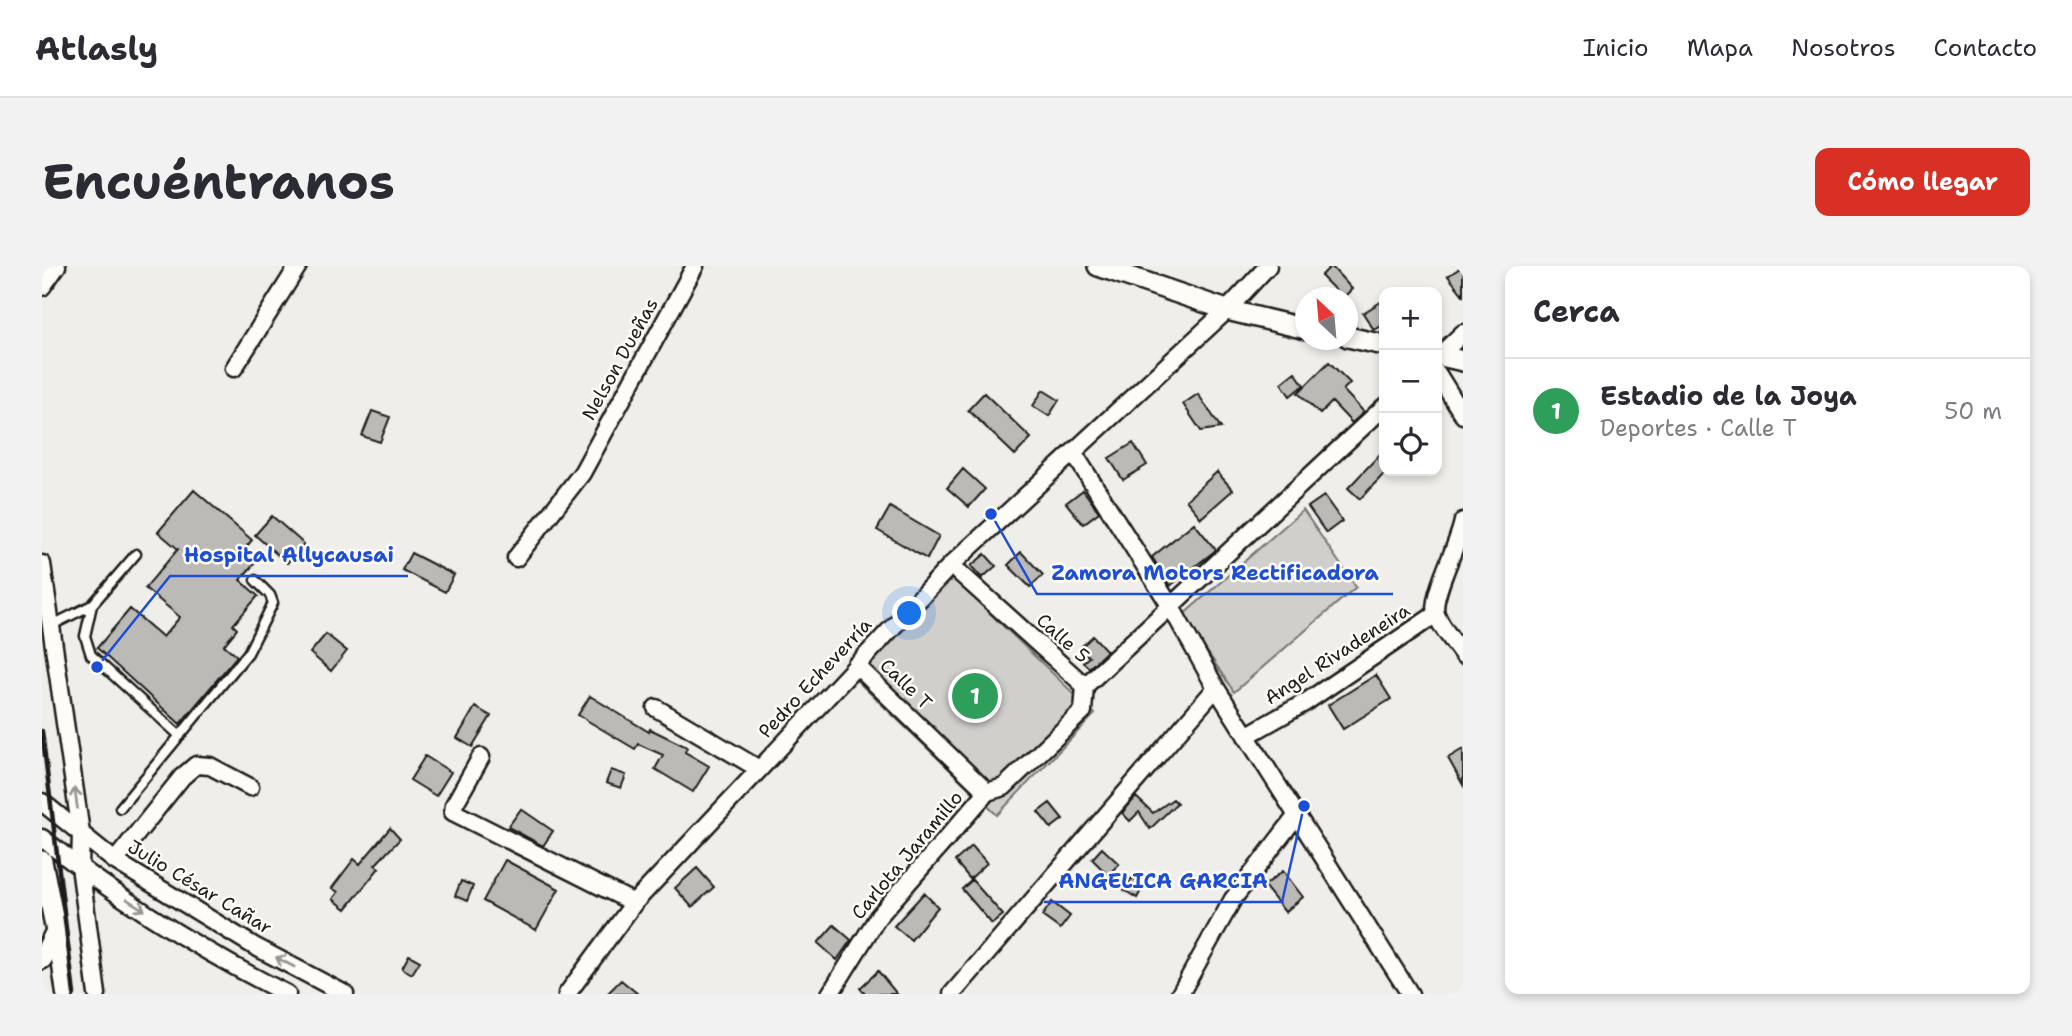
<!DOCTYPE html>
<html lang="es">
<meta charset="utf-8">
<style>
:root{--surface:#fff;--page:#f2f2f3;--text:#2b2b33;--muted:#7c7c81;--line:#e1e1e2;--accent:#d93025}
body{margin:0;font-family:"Shantell Sans",sans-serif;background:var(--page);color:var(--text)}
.controls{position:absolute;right:21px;top:21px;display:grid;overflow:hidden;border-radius:14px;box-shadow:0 4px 10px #0003}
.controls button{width:63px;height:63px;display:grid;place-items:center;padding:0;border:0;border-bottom:2px solid var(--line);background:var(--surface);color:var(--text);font:35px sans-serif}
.compass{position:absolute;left:1253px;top:21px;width:63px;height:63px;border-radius:50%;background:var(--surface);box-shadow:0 4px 10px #0003;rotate:334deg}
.you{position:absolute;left:868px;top:348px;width:24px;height:24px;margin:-18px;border:5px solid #fff;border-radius:50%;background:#1a73e8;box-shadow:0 0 0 10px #1a73e833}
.badge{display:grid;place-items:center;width:46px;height:46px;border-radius:50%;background:var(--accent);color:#fff;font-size:23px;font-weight:700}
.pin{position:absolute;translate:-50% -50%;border:4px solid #fff;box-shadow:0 2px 7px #0006}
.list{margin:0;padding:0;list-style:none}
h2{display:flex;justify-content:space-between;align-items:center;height:91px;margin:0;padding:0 28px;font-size:30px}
h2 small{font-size:23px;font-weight:400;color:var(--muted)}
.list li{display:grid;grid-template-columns:46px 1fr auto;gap:21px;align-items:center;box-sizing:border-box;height:105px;padding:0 28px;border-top:2px solid var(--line)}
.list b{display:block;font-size:26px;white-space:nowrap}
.list p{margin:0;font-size:23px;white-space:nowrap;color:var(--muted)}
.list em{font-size:23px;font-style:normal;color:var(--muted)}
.icon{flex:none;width:38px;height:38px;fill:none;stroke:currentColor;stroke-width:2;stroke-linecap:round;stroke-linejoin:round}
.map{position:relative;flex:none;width:1421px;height:728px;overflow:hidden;border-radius:14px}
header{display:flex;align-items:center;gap:42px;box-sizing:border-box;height:98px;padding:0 35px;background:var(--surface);border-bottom:2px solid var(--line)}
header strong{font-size:33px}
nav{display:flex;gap:38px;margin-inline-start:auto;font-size:24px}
.intro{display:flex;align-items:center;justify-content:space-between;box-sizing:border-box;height:168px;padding:0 42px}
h1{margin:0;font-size:49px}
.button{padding:18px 32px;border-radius:14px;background:var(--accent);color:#fff;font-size:24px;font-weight:700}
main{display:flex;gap:42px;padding:0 42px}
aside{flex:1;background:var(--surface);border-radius:14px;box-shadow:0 4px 10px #0003}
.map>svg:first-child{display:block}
.green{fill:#d0cfcc;stroke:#767674;stroke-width:2}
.building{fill:#bbbab6;stroke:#1c1c1c;stroke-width:2}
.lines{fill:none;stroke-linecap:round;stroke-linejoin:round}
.service-casing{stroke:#1c1c1c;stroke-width:13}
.minor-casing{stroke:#1c1c1c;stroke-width:21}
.tertiary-casing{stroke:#1c1c1c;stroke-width:24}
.service{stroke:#fdfcf7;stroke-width:8}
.minor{stroke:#fdfcf7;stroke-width:16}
.tertiary{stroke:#fdfcf7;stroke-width:19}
.rail{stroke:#1c1c1c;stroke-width:4.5}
.oneway{stroke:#989794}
.labels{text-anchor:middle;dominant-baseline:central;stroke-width:5;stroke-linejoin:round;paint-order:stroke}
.street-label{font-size:19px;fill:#1c1c1c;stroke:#fdfcf7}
.leader{fill:none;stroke:#1d4ed8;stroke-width:2.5}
.callout-dot{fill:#1d4ed8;stroke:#fdfcf7;stroke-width:2.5}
.callout-label{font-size:21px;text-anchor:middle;font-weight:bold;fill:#1d4ed8;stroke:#fdfcf7;stroke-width:5;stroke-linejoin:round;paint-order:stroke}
</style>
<header>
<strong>Atlasly</strong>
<nav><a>Inicio</a><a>Mapa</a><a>Nosotros</a><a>Contacto</a></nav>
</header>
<div class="intro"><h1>Encuéntranos</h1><a class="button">Cómo llegar</a></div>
<main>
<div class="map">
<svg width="1421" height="728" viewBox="0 0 1421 728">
<rect width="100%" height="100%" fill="#f0eeea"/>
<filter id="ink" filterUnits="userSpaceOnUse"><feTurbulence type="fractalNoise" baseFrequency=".0143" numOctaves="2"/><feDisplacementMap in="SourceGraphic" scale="14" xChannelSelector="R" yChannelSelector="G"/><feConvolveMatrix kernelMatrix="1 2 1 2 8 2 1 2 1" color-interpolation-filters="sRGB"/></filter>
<g filter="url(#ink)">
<path class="green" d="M1261,244L1314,321L1192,426L1141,349Z
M911,312L1053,448L955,549L813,413Z"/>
<path class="building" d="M1289,0L1310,23L1301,32L1279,10Z
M1421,0V29L1406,10Z
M1342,34V59L1332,64L1321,47Z
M1287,96L1308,117L1301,124L1322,146L1310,157L1290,136L1278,148L1256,127Z
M1253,106L1262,119L1248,130L1239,117Z
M1001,124L1017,134L1007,150L991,140Z
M942,127L989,172L973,189L926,144Z
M1156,128L1179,162L1159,165L1141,138Z
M330,145L348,151L338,176L320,170Z
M1091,177L1105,199L1081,214L1067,192Z
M1342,184V208L1318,233L1306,222Z
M921,203L943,223L927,241L905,222Z
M1175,206L1191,224L1159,252L1144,234Z
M152,224L210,274L199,287L212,298L198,314L216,330L191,359L195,363L182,379L195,390L138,458L55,382L88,343L121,371L138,351L103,322L136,283L116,266Z
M1041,224L1057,246L1041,258L1024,237Z
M1282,230L1300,255L1284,267L1266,241Z
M848,241L897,270L885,293L835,264Z
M230,250L262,278L245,297L213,269Z
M1152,257L1174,284L1128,320L1110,291Z
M979,286L1001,309L988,321L966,299Z
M369,287L412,309L403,326L360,304Z
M943,288L954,300L940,312L929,300Z
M284,368L305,385L289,405L268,387Z
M1051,370L1065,385L1047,402L1041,396L1047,391L1038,382Z
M1334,409L1349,433L1301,463L1286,439Z
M548,430L607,466L608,463L645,481L643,486L667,500L651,526L613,503L621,489L596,478L593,483L536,449Z
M433,441L449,450L430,481L415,472Z
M1421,483V519L1406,492Z
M383,490L409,506L394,530L368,514Z
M569,504L584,509L579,522L564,517Z
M1094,531L1111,547L1131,533L1135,537L1108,563L1097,546L1088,555L1080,547Z
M1008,537L1021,553L1009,562L996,546Z
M479,543L511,565L501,580L466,561Z
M348,562L358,573L333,599L337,602L304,643L291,633L296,626L290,622L312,593L318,598Z
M930,580L945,597L928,613L913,595Z
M1060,582L1077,598L1066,609L1050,593Z
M463,594L517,623L494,664L441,635Z
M655,602L672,621L650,641L633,622Z
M1241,605L1261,631L1243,646L1222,620Z
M1090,612L1102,619L1095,632L1082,624Z
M930,614L961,649L950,658L920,623Z
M419,615L431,620L425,635L413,630Z
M882,627L896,641L869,674L852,660Z
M1010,636L1028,650L1018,663L1000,650Z
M792,659L809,674L795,694L776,677Z
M367,689L378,695L370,708L360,702Z
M836,705L855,728H823L818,722Z
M579,714L596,728H565Z"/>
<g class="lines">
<g class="service-casing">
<path id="service" d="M50,339L43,370L49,389L138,470
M8,360L50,339L94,288
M78,542L206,387L231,337L228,329L213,314"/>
</g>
<g class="minor-casing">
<path id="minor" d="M0,21L15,0
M1395,92L1421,67
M192,102L256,0
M1395,107L1421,149
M1031,186L1129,341L1174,422L1368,728
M1421,255C1417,279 1388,330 1394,348C1399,362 1413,377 1421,389
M474,292L540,207L653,0
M0,298L39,567L38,600L55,728
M909,299L1043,420
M814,399L945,526
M614,442L717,503
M1204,470L1264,436L1394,348
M439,491L412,539L411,546L592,637
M0,536L73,595L212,680L303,728
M0,572C75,632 159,685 245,728
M73,595L140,511L154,499L168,500L208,521
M14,665L23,728
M525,728L592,637L909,299L1185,44L1226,0
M788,728L836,651L945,526L962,521L1041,445L1043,420L1342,141
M910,728L1174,422
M1138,728L1191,633L1255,549"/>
</g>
<g class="tertiary-casing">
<path id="tertiary" d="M1056,0L1185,44L1264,63
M1306,71L1342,79
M1395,89L1421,95
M0,595L14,665L0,693"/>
</g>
<use href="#service" class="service"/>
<use href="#minor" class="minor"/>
<use href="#tertiary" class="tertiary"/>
<path class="rail" d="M0,465L32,728"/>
</g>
<defs><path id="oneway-shaft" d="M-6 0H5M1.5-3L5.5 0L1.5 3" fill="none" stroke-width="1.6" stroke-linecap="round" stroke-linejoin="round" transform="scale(1.75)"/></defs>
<g class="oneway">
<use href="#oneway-shaft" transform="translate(34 532) rotate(-98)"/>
<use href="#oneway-shaft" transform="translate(94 639) rotate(32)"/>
<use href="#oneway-shaft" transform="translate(243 696) rotate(-152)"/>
</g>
</g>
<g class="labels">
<g class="street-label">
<text transform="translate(578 93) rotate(-61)">Nelson Dueñas</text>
<text transform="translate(1021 372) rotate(42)">Calle 5</text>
<text transform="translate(1295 388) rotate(-33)">Angel Rivadeneira</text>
<text transform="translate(773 412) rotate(-47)">Pedro Echeverría</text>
<text transform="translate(864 418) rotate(44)">Calle T</text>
<text transform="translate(865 589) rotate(-50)">Carlota Jaramillo</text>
<text transform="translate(158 621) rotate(31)">Julio César Cañar</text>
</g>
</g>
<path class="leader" d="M55 401L128 310H366M949 248L995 328H1351M1262 540L1240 636H1002"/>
<g class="callout-dot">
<circle cx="55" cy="401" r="7"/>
<circle cx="949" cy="248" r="7"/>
<circle cx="1262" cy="540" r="7"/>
</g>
<g class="callout-label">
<text x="247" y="296">Hospital Allycausai</text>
<text x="1173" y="314">Zamora Motors Rectificadora</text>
<text x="1121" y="622">ANGELICA GARCIA</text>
</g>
</svg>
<div class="controls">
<button>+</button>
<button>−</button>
<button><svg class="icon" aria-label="locate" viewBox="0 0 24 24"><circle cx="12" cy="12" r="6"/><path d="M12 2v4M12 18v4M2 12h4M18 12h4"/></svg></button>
</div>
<svg class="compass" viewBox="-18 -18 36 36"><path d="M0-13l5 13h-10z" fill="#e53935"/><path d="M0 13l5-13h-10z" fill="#7c7c81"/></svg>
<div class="you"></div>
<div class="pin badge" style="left:933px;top:430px;background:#2e9e5b">1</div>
</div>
<aside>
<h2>Cerca<small></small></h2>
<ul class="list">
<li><span class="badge" style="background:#2e9e5b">1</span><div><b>Estadio de la Joya</b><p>Deportes · Calle T</p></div><em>50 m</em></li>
</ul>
</aside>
</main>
